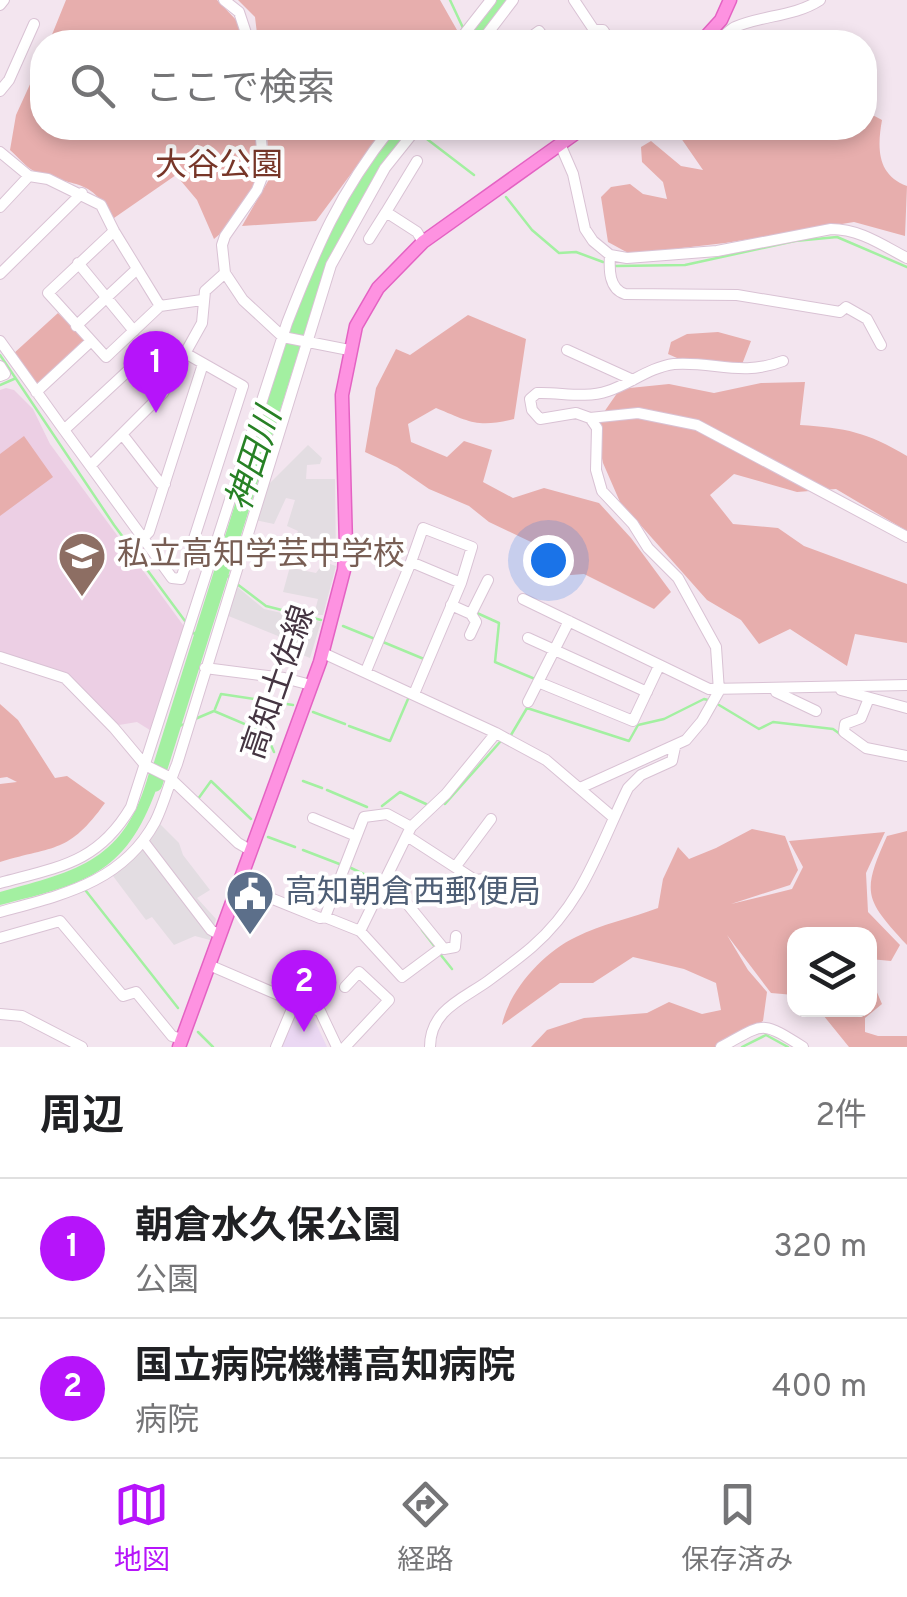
<!DOCTYPE html>
<html lang="ja">
<meta charset="utf-8">
<style>
:root{--surface:#fff;--page:#f2f2f2;--text:#202124;--muted:#757577;--line:#e0e0e0;--accent:#b614fa}
body{margin:0;font-family:Overpass,"Noto Sans JP",sans-serif;background:var(--page);color:var(--text)}
.controls{position:absolute;right:30px;bottom:30px;display:grid;overflow:hidden;border-radius:20px;box-shadow:0 5px 15px #0003}
.controls button{width:90px;height:90px;display:grid;place-items:center;padding:0;border:0;border-bottom:2px solid var(--line);background:var(--surface);color:var(--text);font:50px sans-serif}
.you{position:absolute;left:548px;top:560px;width:35px;height:35px;margin:-25px;border:8px solid #fff;border-radius:50%;background:#1a73e8;box-shadow:0 0 0 15px #1a73e833}
.badge{display:grid;place-items:center;width:65px;height:65px;border-radius:50%;background:var(--accent);color:#fff;font-size:32px;font-weight:700}
.pin{position:absolute;translate:-50% -82px;filter:drop-shadow(0 2px 5px #0008)}
.pin::after{content:'';position:absolute;top:52px;width:35px;height:30px;background:inherit;clip-path:polygon(0 0,100% 0,50% 100%)}
.list{margin:0;padding:0;list-style:none}
h2{display:flex;justify-content:space-between;align-items:center;height:130px;margin:0;padding:0 40px;font-size:42px}
h2 small{font-size:32px;font-weight:400;color:var(--muted)}
.list li{display:grid;grid-template-columns:65px 1fr auto;gap:30px;align-items:center;box-sizing:border-box;height:140px;padding:0 40px;border-top:2px solid var(--line)}
.list b{display:block;font-size:38px;white-space:nowrap}
.list p{margin:0;font-size:32px;white-space:nowrap;color:var(--muted)}
.list em{font-size:32px;font-style:normal;color:var(--muted)}
.icon{flex:none;width:55px;height:55px;fill:none;stroke:currentColor;stroke-width:2;stroke-linecap:round;stroke-linejoin:round}
.map{position:relative;flex:none;width:907px;height:1047px;overflow:hidden}
.search{position:absolute;background:var(--surface);box-shadow:0 5px 15px #0003;left:30px;right:30px;top:30px;height:110px;display:flex;align-items:center;gap:25px;box-sizing:border-box;padding:0 35px;border-radius:40px;color:var(--muted);font-size:38px}
.sheet{height:410px;background:var(--surface)}
nav{display:flex;justify-content:space-around;align-items:center;box-sizing:border-box;height:140px;border-top:2px solid var(--line);background:var(--surface);font-size:28px;color:var(--muted)}
nav a{display:grid;justify-items:center;gap:5px}
nav .on{color:var(--accent)}
.map>svg:first-child{display:block}
.education{fill:#eccfe4}
.medical{fill:#ebd8f3}
.green{fill:#e7aead}
.parking{fill:#e3dde2}
.water{fill:#a3f0a1}
.lines{fill:none;stroke-linecap:round;stroke-linejoin:round}
.stream{stroke:#a3f0a1;stroke-width:2.5}
.river{stroke:#a3f0a1;stroke-width:15}
.minor-casing{stroke:#d9c2d4;stroke-width:12}
.major-casing{stroke:#e462c3;stroke-width:15}
.minor{stroke:#fff;stroke-width:10}
.major{stroke:#fe92e1;stroke-width:12}
.labels{text-anchor:middle;dominant-baseline:central;stroke-width:8;stroke-linejoin:round;paint-order:stroke}
.park-label{font-size:32px;fill:#773628;stroke:#fff}
.education-label{font-size:32px;fill:#785e54;stroke:#fff;text-anchor:start}
.street-label{font-size:32px;fill:#453542;stroke:#fff}
.service-label{font-size:32px;fill:#4e5e75;stroke:#fff;text-anchor:start}
.water-label{font-size:35px;font-style:italic;fill:#278125;stroke:#fff}
</style>
<div class="map">
<svg width="907" height="1047" viewBox="0 0 907 1047">
<rect width="100%" height="100%" fill="#f3e5ef"/>
<path class="education" d="M6,388L14,390L33,409L50,444L186,629L153,732L137,722L119,725L68,674L0,654V390Z"/>
<path class="medical" d="M297,1010L313,1017L327,1047H281Z"/>
<path class="green" d="M66,0H217L240,24L243,42H49Z
M238,0H440L457,30L447,42H258L255,17Z
M42,58V128H254L259,170L252,188L221,233L214,239L197,200L176,175L114,218C87,174 73,189 34,171C26,167 17,156 10,150L16,115Z
M865,111L882,120C877,148 877,175 907,186L905,236L854,222L725,243L630,254L608,242L601,197L611,187L630,184L643,194L667,199L663,182L642,162L641,147L651,141L681,166L703,170L674,128H864Z
M266,128H385L316,221L242,226L271,176Z
M58,313L84,338V343L38,387L13,354Z
M468,315L526,339L514,419C477,428 470,422 436,408L408,424L411,442L447,457L464,441L492,450L483,482L513,498L544,488L599,503L631,538L671,592L654,609L584,574L558,576L547,555L531,542L489,522L469,506L429,489L397,467L365,452L376,388L396,349L410,355Z
M718,332L751,341L741,367L686,362L668,354L671,342L687,334Z
M805,382L800,425C846,428 867,432 907,456V531L836,489L797,492L734,474L710,495L733,524L778,528L804,546L907,584V643L855,634L847,666L790,629L759,644L741,620L707,600L620,502L603,463L595,425L620,389L669,384L714,393L761,383Z
M24,436L53,477L0,516V454Z
M0,704L18,720L55,778L67,776L105,803C68,854 56,845 0,862V784L17,782L7,777L0,778Z
M752,829L785,836L798,870L790,885L731,904L792,889L803,867L789,841L885,832L866,873L868,912L900,945L891,961L870,959V934H794V995L771,993L727,935L748,970L767,992L763,1021L715,1047H531L547,1030L584,1018L647,1013L669,1002L702,1014L721,1010L716,983L684,969L633,957L593,983H560L502,1025C509,990 544,952 576,937C601,924 632,918 658,908L663,879L678,847L689,859L716,848Z
M907,831V945C865,899 861,894 887,836Z
M870,976L882,1004L865,1018V1032L878,1036H907V1047H849L819,1010L870,1009Z"/>
<path class="parking" d="M308,445L322,458L320,464L307,465L306,479H335L336,563L325,559V548L308,545L306,556L290,551L298,531L287,526L295,500L286,498L274,524L255,520L264,489Z
M289,554L299,557L297,569L316,573L324,562L336,566L323,615H314L318,599L283,592L291,563L286,560Z
M235,585L264,609L321,622L310,658L285,648L278,636L226,615Z
M158,822L179,843L183,855L210,890L197,898L216,919L210,940L195,936L174,945L152,917L146,920L113,876L144,847Z"/>
<path class="water" d="M149,773L160,779C128,874 90,882 0,905V892C79,870 125,861 149,773Z"/>
<g class="lines">
<path class="stream" d="M450,0L464,30
M419,133L474,175
M506,197L532,230L559,253L576,252L603,262
M616,266L685,265L795,241L837,237L907,267
M0,355L114,525L185,621
M0,385L14,379
M223,572L230,578
M237,584L266,606L321,620
M477,613L499,623L495,662L535,679
M343,626L375,639
M193,632L201,642
M383,642L424,659
M719,705L759,729L773,722L833,729L840,734
M215,709L221,694L293,705
M313,712L345,724
M195,719L214,711L266,733L274,752
M349,726L390,741L408,699
M172,730L184,724
M511,735L527,708L629,741L638,725L664,719L704,699L712,701
M879,755L901,759
M303,781L322,788
M327,790L367,807
M198,799L211,781L251,819
M445,804L500,742
M382,806L400,792L426,804
M268,837L295,847
M303,850L342,865
M351,868L380,882
M86,891L178,1008
M422,930L435,947
M440,954L452,969
M198,1032L213,1047
M742,1047L766,1035L788,1047"/>
<path class="river" d="M469,42L502,0
M155,784L307,300L336,230L365,178L403,128"/>
<g class="minor-casing">
<path id="minor" d="M224,0L239,12L249,42
M574,0L594,30H603L611,42
M0,5L4,0
M528,39L539,31L547,42
M458,42L491,0
M481,42L513,0
M716,42C722,38 729,30 735,27C762,15 794,17 820,0
M0,91L9,80L34,24
M260,128L264,172L257,190L225,236L222,245L225,273L243,300L283,337L349,350
M560,144L573,174L585,229L593,241L610,255L627,258L717,251L831,229C860,229 882,245 907,258
M0,152L29,176L48,179L101,205L114,231L160,306
M417,161L386,212L417,232L423,242
M0,207L29,176
M114,231L48,293L106,357L160,306L202,300
M369,239L386,212
M610,255C609,270 609,289 625,294L737,295L840,312L846,307L867,319L881,345
M78,263L134,331
M0,274L82,193
M76,326L137,269
M0,341L64,430
M567,350L633,380
M185,353L243,386L181,579L172,578L143,538L149,532L203,364
M0,366L5,374L0,376
M36,392L91,341
M590,418L638,413L697,425L907,537
M122,434L160,483L165,484
M91,465L163,393L202,323L205,291L225,273
M143,538L64,430L131,368L159,397
M411,562L423,528L472,547L461,583L414,694
M523,599L709,689L907,685
M451,605L471,614L476,622L470,635
M471,614L488,580
M528,638L647,692
M323,653L496,733L546,760L614,818
M0,657L65,678L114,728L145,765L169,777L238,843L250,850
M205,668L284,678L311,685
M366,671L411,562L461,583
M538,682L633,721L659,666
M841,690L907,708
M776,692L816,711
M869,698L861,718L845,724L844,732L866,748L907,756
M528,702L569,621
M580,788L686,740L702,721L719,691L716,647L678,578L648,548L633,524L602,491L596,470L597,428L590,418L576,413L540,419L532,410L530,399L537,393C561,392 584,399 608,391C630,384 650,367 674,364C714,361 741,377 783,361
M313,818L356,836
M411,827L387,814L364,817L325,917L360,931L402,977L437,951
M407,836L475,880L485,879
M143,841L211,930L220,935
M456,866L491,819
M387,879L444,949L455,947L456,936
M0,883C59,867 98,863 131,807L287,323C317,246 339,193 391,128
M238,885L320,918L325,917
M0,912C61,895 122,883 155,822C164,804 169,783 177,764L331,265L385,168L417,128
M360,931L411,827L446,794L496,733
M0,938L60,921L123,996L136,992L172,1036L181,1039
M209,965L295,1002
M0,1014L22,1016L82,1047
M276,1047L295,1002L320,1011L337,1047
M345,1047L389,1000L359,972L345,987
M430,1047C430,1010 463,999 488,981C503,970 518,959 532,947C584,902 599,847 628,788L641,775L672,761L675,747
M721,1047C765,1023 760,1020 803,1047"/>
</g>
<g class="major-casing">
<path id="major" d="M701,42L721,20L730,0
M179,1047L320,662L344,570L346,546L342,395L356,326L378,288L423,242L583,128"/>
</g>
<use href="#minor" class="minor"/>
<use href="#major" class="major"/>
</g>
<defs>
<g id="school-pin" transform="scale(2.5)"><path d="M0 17L-7.5 6A9.5 9.5 0 1 1 7.5 6Z" fill="#8d6e63" stroke="#fff"/><path d="M0-5L7-2L0 1L-7-2ZM-4 1L0 2.5L4 1V4Q0 6-4 4Z" fill="#fff"/></g>
<g id="civic-pin" transform="scale(2.5)"><path d="M0 17L-7.5 6A9.5 9.5 0 1 1 7.5 6Z" fill="#5c6f8a" stroke="#fff"/><path d="M-.6-6.5H3V-4.5H.6V-3L4-1V1h2V6H-6V1h2V-1L-.6-3ZM-1.2 2.5V6h2.4V2.5Z" fill="#fff"/></g>
</defs>
<g fill-rule="evenodd">
<use href="#school-pin" x="82" y="556"/>
<use href="#civic-pin" x="250" y="894"/>
</g>
<g class="labels">
<g class="park-label">
<text x="219" y="167">大谷公園</text>
</g>
<g class="education-label">
<text x="117" y="556">私立高知学芸中学校</text>
</g>
<g class="street-label">
<text transform="translate(280 683) rotate(-71)">高知土佐線</text>
</g>
<g class="service-label">
<text x="285" y="894">高知朝倉西郵便局</text>
</g>
<g class="water-label">
<text transform="translate(256 460) rotate(-72)">神田川</text>
</g>
</g>
</svg>
<div class="controls">
<button><svg class="icon" aria-label="layers" viewBox="0 0 24 24"><path d="M12 4l9 5-9 5-9-5zM3 14l9 5 9-5"/></svg></button>
</div>
<div class="you"></div>
<div class="pin badge" style="left:156px;top:413px">1</div>
<div class="pin badge" style="left:304px;top:1032px">2</div>
<div class="search"><svg class="icon" aria-label="search" viewBox="0 0 24 24"><circle cx="10" cy="10" r="6"/><path d="M15 15l6 6"/></svg>ここで検索</div>
</div>
<section class="sheet">
<h2>周辺<small>2件</small></h2>
<ul class="list">
<li><span class="badge">1</span><div><b>朝倉水久保公園</b><p>公園</p></div><em>320 m</em></li>
<li><span class="badge">2</span><div><b>国立病院機構高知病院</b><p>病院</p></div><em>400 m</em></li>
</ul>
</section>
<nav>
<a class="on"><svg class="icon" aria-label="map" viewBox="0 0 24 24"><path d="M3 6l6-2 6 2 6-2v14l-6 2-6-2-6 2zM9 4v14M15 6v14"/></svg>地図</a>
<a><svg class="icon" aria-label="directions" viewBox="0 0 24 24"><path d="M12 3l9 9-9 9-9-9zM9 14v-3h6M13 9l2 2-2 2"/></svg>経路</a>
<a><svg class="icon" aria-label="saved" viewBox="0 0 24 24"><path d="M7 4h10v16l-5-4-5 4z"/></svg>保存済み</a>
</nav>
